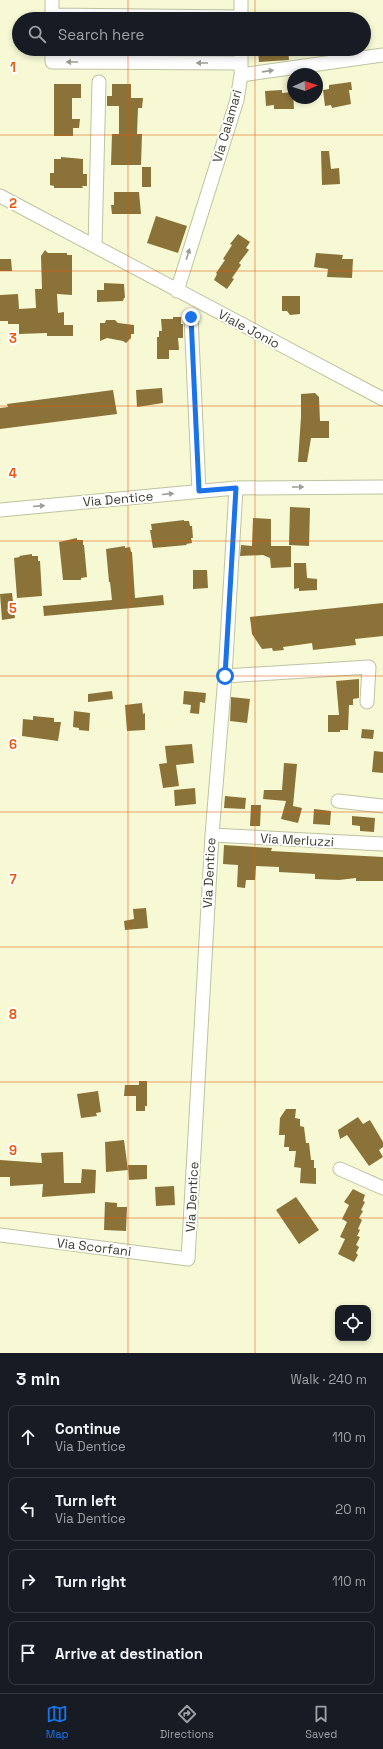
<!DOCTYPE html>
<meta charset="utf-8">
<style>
:root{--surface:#171b24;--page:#20242c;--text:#f1f3f6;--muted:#9ea1a6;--line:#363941;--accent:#1a73e8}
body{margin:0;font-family:"Space Grotesk",sans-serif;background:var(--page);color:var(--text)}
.controls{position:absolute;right:12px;bottom:12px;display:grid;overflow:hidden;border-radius:8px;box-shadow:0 2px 6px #0003}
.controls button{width:36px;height:36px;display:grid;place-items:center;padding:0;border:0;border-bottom:1px solid var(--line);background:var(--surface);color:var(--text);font:20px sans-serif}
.compass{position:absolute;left:287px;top:68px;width:36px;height:36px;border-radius:50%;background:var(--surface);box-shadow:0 2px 6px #0003;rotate:87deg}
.stop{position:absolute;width:12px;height:12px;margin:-9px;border:3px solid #1a73e8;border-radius:50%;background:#fff}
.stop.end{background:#1a73e8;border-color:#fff;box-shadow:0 1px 4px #0008}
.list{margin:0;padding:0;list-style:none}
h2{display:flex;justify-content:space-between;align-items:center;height:52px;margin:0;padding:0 16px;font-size:17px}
h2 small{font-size:13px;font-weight:400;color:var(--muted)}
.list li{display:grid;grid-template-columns:26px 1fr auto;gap:12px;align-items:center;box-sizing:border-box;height:64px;margin:0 8px 8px;padding:0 8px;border:1px solid var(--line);border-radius:8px}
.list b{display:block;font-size:15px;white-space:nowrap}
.list p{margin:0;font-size:13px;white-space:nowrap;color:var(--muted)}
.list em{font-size:13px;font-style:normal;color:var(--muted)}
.icon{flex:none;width:22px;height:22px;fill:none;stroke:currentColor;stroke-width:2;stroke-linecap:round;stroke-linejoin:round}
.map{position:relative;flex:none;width:383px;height:1353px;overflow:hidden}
.search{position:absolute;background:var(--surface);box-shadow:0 2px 6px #0003;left:12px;right:12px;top:12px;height:44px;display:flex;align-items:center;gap:10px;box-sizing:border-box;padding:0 14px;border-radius:22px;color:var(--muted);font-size:15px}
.sheet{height:340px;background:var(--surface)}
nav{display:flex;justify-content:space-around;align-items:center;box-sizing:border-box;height:56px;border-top:1px solid var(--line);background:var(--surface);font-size:11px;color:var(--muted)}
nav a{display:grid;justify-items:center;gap:2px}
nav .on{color:var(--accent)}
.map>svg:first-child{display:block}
.building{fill:#8a7239}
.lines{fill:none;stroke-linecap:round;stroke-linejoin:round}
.minor-casing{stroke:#bfc39f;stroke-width:15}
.minor{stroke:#fff;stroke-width:13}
.oneway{fill:#9d9e96}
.route{stroke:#1a73e8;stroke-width:5}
.grid{fill:none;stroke:#e8590c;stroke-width:1;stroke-opacity:0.55}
.labels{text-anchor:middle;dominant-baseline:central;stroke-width:4;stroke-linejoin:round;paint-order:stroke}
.street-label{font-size:13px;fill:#3b3d2e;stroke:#fff}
.grid-label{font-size:13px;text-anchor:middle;font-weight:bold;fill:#e8590c;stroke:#fff;stroke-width:4;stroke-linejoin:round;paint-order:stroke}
</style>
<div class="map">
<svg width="383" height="1353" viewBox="0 0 383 1353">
<rect width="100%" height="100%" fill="#f6f9d4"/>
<path class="building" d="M258,49H288L289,60L259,62Z
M351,82L352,90H349L351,104L332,108L331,105L325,106L323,90L329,89V85Z
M54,84H81V98H72V119H80L79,128H73V136H54Z
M112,84H131V98H143L142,108H138L137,134H142L141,165H111L112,134H119V106H107V96H112Z
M282,90V93L293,92L294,109H274V105L266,106L265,91Z
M321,151H329L331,169L339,168L340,184L322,185Z
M61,157L83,159V174H87V186H82L83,188H54V186L50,185V173H54V159H61Z
M142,167H151V187H142Z
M114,192H139L141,214H112L111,205H114Z
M156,216L187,226L178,253L147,243Z
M238,234L250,242L246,248L249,250L239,263L241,265L232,278L234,279L227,289L214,280L217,274L216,273L225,260L223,259L232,245L230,244Z
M45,250L48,253H67V255H72V295L57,294L58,313L64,312V325H73V336H47V333L19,334V324H8V321H0V295L18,294L19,309L36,308L35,289H42L41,256Z
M316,253L343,255L342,259H353L352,278L327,277L328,269L314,267Z
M0,259H11L12,271H0Z
M104,283L124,284L125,298H124L123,301L97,302V290H104Z
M282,296H300V314L290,315L287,311H282Z
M173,317H181V324H183V338H178L179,350H169V359H157V337H159V331H162L161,319H173Z
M106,320H115L118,323L134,325V334H131V338L126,343L123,341L107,338L100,341V323H105Z
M162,388L163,403L137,407L136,390Z
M113,390L117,414L0,429V408L8,407L7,404Z
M315,393L319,397L320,421H329V438H311L307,462H298L301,417V394Z
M290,507L310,508L309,546L289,545Z
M253,518L271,519V546H291V567L271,568L270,558L263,555L240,556L241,545L252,546Z
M184,520V521H189L190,526H192L193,538H191L192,543L186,544L187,545L153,548L150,530H152L151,524Z
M77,538V540H83V545H84L87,577L81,578V580H63L59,542Z
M125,546V548L130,547L131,552H132L135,598L163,595L164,605L44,616L43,606L112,600L110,582H109L106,549Z
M32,554V556H38V561H40L42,596L17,598L14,558L20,557L19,556Z
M294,563H306L307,578L317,579V590L299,591V588L294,589Z
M193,570H207L208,588L193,589Z
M12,593L15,618L2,620L0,594Z
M383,603V636L355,639L356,645L313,650L312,643L283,647L284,650L273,651L272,648L262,649L252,634L250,617Z
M359,679V698L353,699V705H349L348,730H340V732H328V715H339L336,681Z
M112,691L113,699L88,702V694Z
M184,691L206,693L205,703L200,702L199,714L190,713L191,705L183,704Z
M231,697L250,699L247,723L230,721Z
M142,703L143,714L145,713V730L127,731L125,705Z
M74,711L90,713L89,731L79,730V728L73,727Z
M33,716L54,718V722H61L58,741L22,736L23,719L33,720Z
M362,729L374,730L373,739L361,738Z
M192,744L194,763L176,765L179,786L163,788L159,764L167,763L165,746Z
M374,751L383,752V773L372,772Z
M284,763L297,764L293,806L302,808L298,823L281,819L286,801L263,799L264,790H282Z
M195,788L196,804L175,806L174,790Z
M225,796L246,798L245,809L224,808Z
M251,805H261L260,826H250Z
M314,809L331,811L330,825L313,824Z
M352,816L375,818L374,832L360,831V826L352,825Z
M224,845L272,848L271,851L383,857V881H356V878L339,880L315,879V874L279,872V867L256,866L255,880H246L245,888L237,887L238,865L223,864Z
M146,908L148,928L125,930L124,921L134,919L133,909Z
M139,1081H147V1106H145V1111H136V1096H124L125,1085H139Z
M98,1091L101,1112L96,1113L97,1116L81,1118L77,1094Z
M286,1109H296L295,1118L300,1119V1126L304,1127L306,1143H309L311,1160H314V1168H316V1184L300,1183L301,1168L294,1167L296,1151H289V1147H284L285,1135H279L280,1118Z
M358,1117L363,1124L370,1120L383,1142V1147L379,1150L383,1157L369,1166L347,1135L340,1139L338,1130Z
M124,1140L128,1170L106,1172L105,1142Z
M63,1152L64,1183H81L82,1169L96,1170L95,1193L42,1197L43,1184L10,1186V1177H0V1160L42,1163L41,1153Z
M128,1165H147V1179L129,1180Z
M174,1186L175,1205L156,1206L155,1187Z
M353,1189L365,1195L363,1201L365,1202L361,1210L363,1211L359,1218L362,1220L358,1229L360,1230L357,1236L360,1237L356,1245L359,1247L356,1253L358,1255L354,1262L338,1254L345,1239L340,1237L347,1222L342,1219L349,1205L344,1202Z
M296,1197L319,1230L299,1244L276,1210Z
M105,1202L117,1203V1207H127L126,1231L104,1230Z"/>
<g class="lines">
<g class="minor-casing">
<path id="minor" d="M52,0V19
M52,15L241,17
M241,19V0
M52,49V62L241,63
M241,71V49
M0,196L383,399
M95,246L99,82
M177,291L237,100L241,75L383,55
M191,317L199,491
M0,510L236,488L383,487
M225,676L369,667L367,702
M338,801L383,806
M212,835L383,844
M340,1169L383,1188
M0,1235L188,1259L212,835L225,676L236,488"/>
</g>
<use href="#minor" class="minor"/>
</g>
<defs><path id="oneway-solid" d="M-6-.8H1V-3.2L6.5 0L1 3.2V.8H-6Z"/></defs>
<g class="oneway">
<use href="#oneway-solid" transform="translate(72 62) rotate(-180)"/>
<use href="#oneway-solid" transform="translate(202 63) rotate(-180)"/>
<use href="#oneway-solid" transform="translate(268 71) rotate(-8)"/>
<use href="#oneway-solid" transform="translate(188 254) rotate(-73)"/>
<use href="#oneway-solid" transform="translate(298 487)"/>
<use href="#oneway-solid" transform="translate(168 494) rotate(-5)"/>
<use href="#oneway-solid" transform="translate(39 506) rotate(-5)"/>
</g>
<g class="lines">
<path class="route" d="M191,317L199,491L236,488L225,676"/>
</g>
<path class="grid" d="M128,0V19M255,0V19M128,49V1353M255,49V1353M0,135H383M0,271H383M0,406H383M0,541H383M0,676H383M0,812H383M0,947H383M0,1082H383M0,1218H383"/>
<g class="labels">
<g class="street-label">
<text transform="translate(227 126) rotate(-74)">Via Calamari</text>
<text transform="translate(249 329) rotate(28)">Viale Jonio</text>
<text transform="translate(118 499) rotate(-5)">Via Dentice</text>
<text transform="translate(297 840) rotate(3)">Via Merluzzi</text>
<text transform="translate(209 873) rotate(-87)">Via Dentice</text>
<text transform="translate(192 1197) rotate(-87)">Via Dentice</text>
<text transform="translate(94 1247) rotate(7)">Via Scorfani</text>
</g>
</g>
<g class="grid-label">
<text x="13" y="72">1</text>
<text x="13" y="208">2</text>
<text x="13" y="343">3</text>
<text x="13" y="478">4</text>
<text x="13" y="613">5</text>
<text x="13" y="749">6</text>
<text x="13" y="884">7</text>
<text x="13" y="1019">8</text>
<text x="13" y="1155">9</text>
</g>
</svg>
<div class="controls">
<button><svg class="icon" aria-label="locate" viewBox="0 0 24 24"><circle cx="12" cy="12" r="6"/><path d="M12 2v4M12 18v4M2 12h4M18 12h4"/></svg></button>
</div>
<svg class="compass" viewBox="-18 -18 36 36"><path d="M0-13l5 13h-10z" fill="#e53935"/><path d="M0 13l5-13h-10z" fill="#9ea1a6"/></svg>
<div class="stop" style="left:225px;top:676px"></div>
<div class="stop end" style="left:191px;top:317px"></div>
<div class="search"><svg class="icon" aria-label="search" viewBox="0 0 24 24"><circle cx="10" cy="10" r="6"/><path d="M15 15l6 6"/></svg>Search here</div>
</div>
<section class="sheet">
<h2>3 min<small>Walk · 240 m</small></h2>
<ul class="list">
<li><svg class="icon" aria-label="ahead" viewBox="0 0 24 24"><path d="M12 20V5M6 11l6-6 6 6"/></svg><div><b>Continue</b><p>Via Dentice</p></div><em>110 m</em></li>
<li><svg class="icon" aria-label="left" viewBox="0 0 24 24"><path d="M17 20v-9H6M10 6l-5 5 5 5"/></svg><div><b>Turn left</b><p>Via Dentice</p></div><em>20 m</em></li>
<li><svg class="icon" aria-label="right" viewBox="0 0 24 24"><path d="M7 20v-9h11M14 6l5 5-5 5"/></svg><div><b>Turn right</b></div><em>110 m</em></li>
<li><svg class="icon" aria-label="arrive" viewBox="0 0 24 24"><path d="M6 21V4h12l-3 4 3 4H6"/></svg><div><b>Arrive at destination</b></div></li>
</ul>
</section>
<nav>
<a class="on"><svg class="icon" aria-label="map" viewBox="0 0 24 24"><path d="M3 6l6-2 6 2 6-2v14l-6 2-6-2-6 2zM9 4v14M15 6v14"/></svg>Map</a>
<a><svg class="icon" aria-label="directions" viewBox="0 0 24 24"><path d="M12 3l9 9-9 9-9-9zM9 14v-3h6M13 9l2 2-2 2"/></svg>Directions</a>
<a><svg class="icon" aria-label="saved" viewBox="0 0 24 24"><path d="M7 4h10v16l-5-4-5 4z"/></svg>Saved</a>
</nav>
